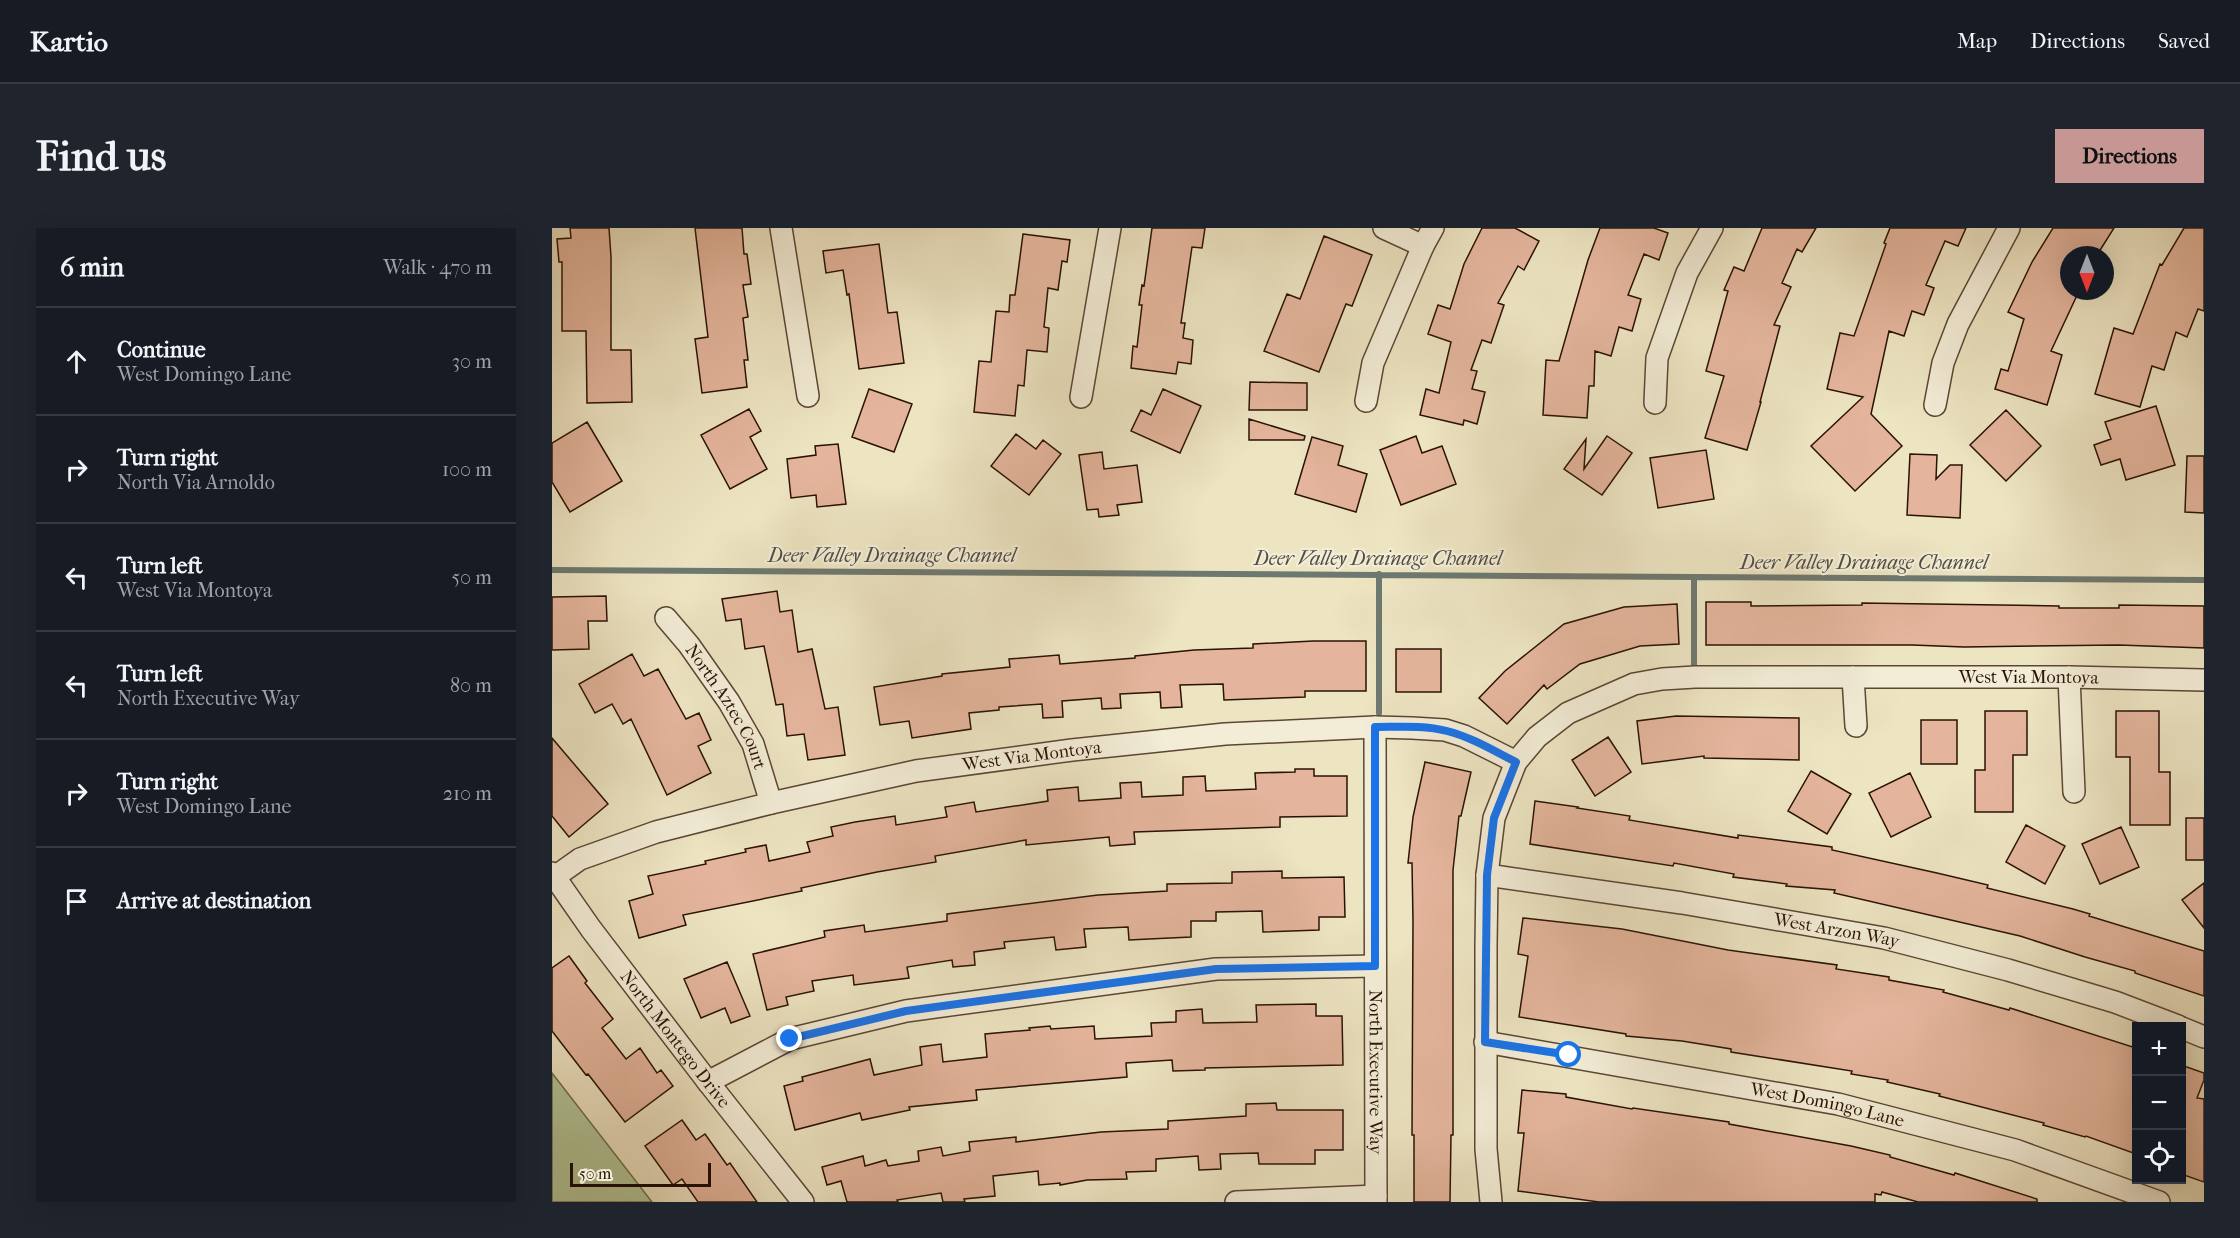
<!DOCTYPE html>
<meta charset="utf-8">
<style>
:root{--surface:#171b24;--page:#20242c;--text:#f1f3f6;--muted:#9ea1a6;--line:#363941;--accent:#c59692}
body{margin:0;font-family:"IM FELL French Canon",serif;background:var(--page);color:var(--text)}
.controls{position:absolute;right:18px;bottom:18px;display:grid;overflow:hidden;border-radius:0px;box-shadow:0 6px 24px #0002}
.controls button{width:54px;height:54px;display:grid;place-items:center;padding:0;border:0;border-bottom:2px solid var(--line);background:var(--surface);color:var(--text);font:30px sans-serif}
.compass{position:absolute;left:1508px;top:18px;width:54px;height:54px;border-radius:50%;background:var(--surface);box-shadow:0 6px 24px #0002;rotate:180deg}
.scale{position:absolute;left:18px;bottom:15px;width:141px;box-sizing:border-box;padding-left:6px;border:3px solid #2a1205;border-top:0;font-size:16px;line-height:21px;white-space:nowrap;color:#2a1205;-webkit-text-stroke:4px #f3edd7;paint-order:stroke}
.stop{position:absolute;width:18px;height:18px;margin:-14px;border:4px solid #1a73e8;border-radius:50%;background:#fff}
.stop.end{background:#1a73e8;border-color:#fff;box-shadow:0 2px 6px #0008}
.list{margin:0;padding:0;list-style:none}
h2{display:flex;justify-content:space-between;align-items:center;height:78px;margin:0;padding:0 24px;font-size:26px}
h2 small{font-size:20px;font-weight:400;color:var(--muted)}
.list li{display:grid;grid-template-columns:39px 1fr auto;gap:18px;align-items:center;box-sizing:border-box;height:108px;padding:0 24px;border-top:2px solid var(--line)}
.list b{display:block;font-size:22px;white-space:nowrap}
.list p{margin:0;font-size:20px;white-space:nowrap;color:var(--muted)}
.list em{font-size:20px;font-style:normal;color:var(--muted)}
.icon{flex:none;width:33px;height:33px;fill:none;stroke:currentColor;stroke-width:2;stroke-linecap:round;stroke-linejoin:round}
.map{position:relative;flex:none;width:1652px;height:974px;overflow:hidden;border-radius:0px}
header{display:flex;align-items:center;gap:36px;box-sizing:border-box;height:84px;padding:0 30px;background:var(--surface);border-bottom:2px solid var(--line)}
header strong{font-size:28px}
nav{display:flex;gap:33px;margin-inline-start:auto;font-size:21px}
.intro{display:flex;align-items:center;justify-content:space-between;box-sizing:border-box;height:144px;padding:0 36px}
h1{margin:0;font-size:42px}
.button{padding:15px 27px;border-radius:0px;background:var(--accent);color:#111;font-size:21px;font-weight:700}
main{display:flex;gap:36px;padding:0 36px}
aside{flex:1;background:var(--surface);border-radius:0px;box-shadow:0 6px 24px #0002}
.map>svg:first-child{display:block}
.green{fill:#b2c598;stroke:#6e6c4e;stroke-width:1.5}
.lines{fill:none;stroke-linecap:round;stroke-linejoin:round}
.stream{stroke:#6d7970;stroke-width:6}
.building{fill:#e4b59c;stroke:#2a1205;stroke-width:1.5}
.street-casing{stroke:#5b4634;stroke-width:24}
.street{stroke:#f3edd7;stroke-width:21}
.route{stroke:#1a73e8;stroke-width:8}
.labels{text-anchor:middle;dominant-baseline:central;stroke-width:4.5;stroke-linejoin:round;paint-order:stroke}
.street-label{font-size:18px;fill:#2a1205;stroke:#f3edd7}
.water-label{font-size:20px;font-style:italic;fill:#514e44;stroke:#f3edd7}
</style>
<header>
<strong>Kartio</strong>
<nav><a>Map</a><a>Directions</a><a>Saved</a></nav>
</header>
<div class="intro"><h1>Find us</h1><a class="button">Directions</a></div>
<main>
<aside>
<h2>6 min<small>Walk · 470 m</small></h2>
<ul class="list">
<li><svg class="icon" aria-label="ahead" viewBox="0 0 24 24"><path d="M12 20V5M6 11l6-6 6 6"/></svg><div><b>Continue</b><p>West Domingo Lane</p></div><em>30 m</em></li>
<li><svg class="icon" aria-label="right" viewBox="0 0 24 24"><path d="M7 20v-9h11M14 6l5 5-5 5"/></svg><div><b>Turn right</b><p>North Via Arnoldo</p></div><em>100 m</em></li>
<li><svg class="icon" aria-label="left" viewBox="0 0 24 24"><path d="M17 20v-9H6M10 6l-5 5 5 5"/></svg><div><b>Turn left</b><p>West Via Montoya</p></div><em>50 m</em></li>
<li><svg class="icon" aria-label="left" viewBox="0 0 24 24"><path d="M17 20v-9H6M10 6l-5 5 5 5"/></svg><div><b>Turn left</b><p>North Executive Way</p></div><em>80 m</em></li>
<li><svg class="icon" aria-label="right" viewBox="0 0 24 24"><path d="M7 20v-9h11M14 6l5 5-5 5"/></svg><div><b>Turn right</b><p>West Domingo Lane</p></div><em>210 m</em></li>
<li><svg class="icon" aria-label="arrive" viewBox="0 0 24 24"><path d="M6 21V4h12l-3 4 3 4H6"/></svg><div><b>Arrive at destination</b></div></li>
</ul>
</aside>
<div class="map">
<svg width="1652" height="974" viewBox="0 0 1652 974">
<rect width="100%" height="100%" fill="#ede4c2"/>
<filter id="stains"><feTurbulence type="fractalNoise" baseFrequency=".00333" numOctaves="4"/><feColorMatrix values="0 0 0 0 .2 0 0 0 0 .09 0 0 0 0 .02 0 0 0 .5 -.17"/></filter>
<radialGradient id="worn" r=".72"><stop offset=".6" stop-color="#630" stop-opacity="0"/><stop offset="1" stop-color="#630" stop-opacity=".3"/></radialGradient>
<path class="green" d="M0,845L100,974H0Z"/>
<g class="lines">
<path class="stream" d="M0,342L1652,352
M1142,438V350
M827,485V346"/>
</g>
<path class="building" d="M18,0H57L59,29V122H79L80,174L35,175L34,103H10V34H7L5,11L19,10Z
M143,0H190L192,26H195L199,56L191,57L196,89L191,90L196,132H192L195,159L150,165L143,111L156,109Z
M600,0H653L650,20L640,19L629,95H633L631,110L641,112L639,136L626,134L624,146L579,140L581,118L585,119L590,77H587L590,57L592,58Z
M930,0H963L987,13L972,42L966,38L946,75L952,77L939,115L930,112L919,142L925,143L920,161L933,164L925,196L912,192L911,197L868,187L874,161L887,165L899,114L876,106L886,77L898,81L912,36Z
M1048,0H1102L1116,5L1107,32L1092,26L1076,67L1089,71L1080,103L1067,99L1059,128L1043,123L1042,158H1037L1035,190L991,187L994,132L1007,133L1036,32Z
M1210,0H1264L1250,24L1245,21L1230,55L1239,59L1222,97L1228,98L1208,174H1209L1195,222L1153,210L1172,148L1154,143L1176,63L1172,62L1182,39L1192,43Z
M1338,0H1414L1406,18L1393,13L1374,57L1382,60L1372,87L1360,83L1352,108L1337,103L1319,186L1350,218L1303,263L1259,218L1311,169L1275,161L1288,105L1302,108L1334,16L1332,15Z
M1501,0H1562L1545,27H1517V63H1527L1499,123L1510,127L1495,177L1443,161L1449,141L1456,143L1472,91L1456,84L1480,34Z
M1632,0H1652V83L1646,81L1635,109L1624,104L1612,142L1600,138L1588,179L1543,166L1562,100L1581,106L1608,36L1610,37Z
M471,6L518,12L515,34L510,33L506,62L496,60L492,99L497,100L495,124L475,122L472,158L466,157L463,188L422,184L427,133L439,134L444,83L457,84L458,67H463Z
M772,8L820,27L800,78L794,76L767,144L712,123L735,66L748,71Z
M327,16L336,85L345,84L352,135L307,141L297,66L295,67L291,42L274,45L271,23Z
M698,154L755,155V182H697Z
M317,161L360,176L342,224L300,209Z
M611,161L649,178L628,225L579,203L589,182L599,187Z
M1604,178L1623,237L1574,252L1568,231L1549,237L1542,217L1559,211L1553,194Z
M197,181L209,203L198,209L215,241L178,261L149,207Z
M1454,182L1489,218L1454,253L1418,217Z
M697,191L753,208L752,212H697Z
M35,194L70,253L18,284L0,254V215Z
M464,206L484,221L491,212L509,226L477,267L439,238Z
M864,208L870,225L890,218L904,256L849,277L828,222Z
M1055,208L1080,225L1050,267L1012,241L1034,211L1032,241Z
M760,209L791,218L786,237L815,246L804,284L743,266Z
M286,216L294,276L265,279L264,267L239,270L235,231L264,227L263,218Z
M1154,222L1162,271L1106,280L1098,230Z
M550,224L552,241L585,237L590,274L565,277L567,287L547,289L546,281L535,282L527,227Z
M1358,226L1385,227L1384,251L1398,237H1410L1408,290L1355,287Z
M1635,228H1652V285L1633,284Z
M225,363L228,384L240,382L246,424L260,421L273,481L286,479L293,527L256,532L252,506L235,508L231,476L224,477L212,418L193,421L189,391L174,393L170,371Z
M54,368L55,393H36L37,421L0,422V369Z
M1154,374H1199V378L1310,377V375L1507,378V380H1567V377L1652,378V420L1567,417L1412,419L1360,417H1154Z
M1125,376L1127,416L1088,418L1028,436L995,461L992,457L955,496L927,470L953,443L1012,396L1072,379Z
M761,413H814V463H753V469L672,472L671,456L628,457L630,479L609,480L608,464L568,466L569,480L550,481L549,470L510,473L511,489L491,490L490,476L447,479V482L417,485L419,501L360,510L357,493L328,497L322,459L390,448V446L458,439L457,431L507,427L508,436L583,430V428L642,422L701,420V416Z
M844,421H889V464H844Z
M80,426L92,448L106,441L134,491L147,485L159,512L146,518L159,545L115,567L79,491L71,496L60,476L43,485L27,456Z
M1433,483H1475V527H1461V584H1423V542H1433Z
M1564,483H1607V544H1618V597H1578V529H1564Z
M1124,488L1247,490V532L1152,530V528L1090,536L1085,493Z
M1369,492H1405V536H1369Z
M1056,509L1079,544L1043,568L1020,532Z
M0,510L56,576L17,609L0,588Z
M873,534L919,544L909,588H907L901,642V907H899L898,974H862V907H860L861,693L860,635H856L861,589Z
M743,541H762V548H795V588L728,589V599L582,604L583,616L558,618L557,609L474,617V612L383,628L384,634L325,644L249,660L250,663L131,687L134,697L87,710L77,673L101,666L96,648L154,636L153,633L194,624L193,621L214,617L217,633L258,624L255,614L281,608L279,599L303,594L343,588L344,597L395,589L393,579L422,574L424,584L496,573L495,562L526,559L527,573L569,570L568,555L589,554L590,569L631,567V549L653,548L654,563L704,561L703,545L743,544Z
M1259,543L1299,566L1275,606L1236,583Z
M1358,545L1379,589L1339,609L1317,565Z
M983,573L1026,579L1025,580L1078,588L1077,592L1186,610V607L1280,619V622L1385,645L1436,657L1435,660L1521,681L1538,686L1537,688L1652,723V768L1583,745V743L1533,729L1468,708L1282,665L1283,662L1234,658L1235,656L1181,649L1182,646L1122,635L1121,638L978,616Z
M1634,590H1652V632H1634Z
M1474,597L1513,618L1493,656L1454,634Z
M1569,599L1587,639L1548,656L1530,616Z
M730,643V650L792,649L793,689H767V702L711,704L710,683L664,684V693H639V709L597,711L577,712L576,699L532,701L534,719L504,722L502,709L452,714L453,720L422,724L423,737L401,739L400,732L355,739L357,750L302,757L301,747L260,753L262,763L234,769L236,777L215,782L201,726L273,709L272,703L312,697L313,704L395,693V686L546,667L615,663V656L680,655V644Z
M1652,655V700L1630,672Z
M971,690L1070,701L1176,722L1285,737L1284,741L1337,749V752L1392,762L1391,764L1457,782L1458,780L1584,820V926L1534,908L1533,909L1491,897L1492,895L1387,868L1388,866L1335,854L1336,852L1299,846L1300,843L1179,824V821L1130,813L1074,808V806L967,789L976,728L966,726Z
M17,728L35,753L33,755L61,791L50,800L74,831L88,820L105,845L109,842L121,858L73,894L36,846L34,847L0,803V740Z
M175,734L198,788L179,795L173,780L149,790L132,751Z
M764,776V788H790L791,837L653,840V842L621,843L620,832L574,835L575,849L424,862L425,872L357,879L358,882L310,892L308,885L243,902L232,858L251,853L250,849L318,831L322,847L370,837L368,819L389,816L391,834L435,829L433,806L478,802L477,800L498,798L499,801L542,798L543,811L600,808L599,795L624,794V783L650,781L651,795L705,794L704,777Z
M1629,837L1652,845V852L1645,870L1652,871V954L1629,946Z
M970,862L1014,866V869L1080,881L1081,880L1177,894V896L1299,918L1338,927V929L1402,947L1403,945L1485,971V974H1366L1330,964L1329,967L1323,966V974H1047L966,963L972,905H966Z
M724,875L725,882H791V922H763V936H707L706,925L668,926L669,941L647,942L646,928L604,931V943L574,944L575,951L535,952L508,957V955L487,957L486,943L441,948L443,968L412,971L413,974H391L389,965L345,972L346,974H295L289,953L275,957L270,939L311,928L313,938L334,932L336,938L367,933L366,923L389,919L391,928L418,923L417,914L464,909V914L549,904L616,901V893L694,888V876Z
M130,892L144,912L153,906L175,937L178,935L205,974H146L130,951L121,957L93,918Z"/>
<g class="lines">
<g class="street-casing">
<g id="street">
<path d="M229,0L256,168"/>
<path d="M832,0L871,18"/>
<path d="M529,169L558,0"/>
<path d="M814,173L821,135L871,18L881,0"/>
<path d="M1103,175L1105,130L1135,45L1160,0"/>
<path d="M1383,177L1391,135L1406,96L1457,0"/>
<path id="s1" d="M114,390L137,417L177,474L201,516L219,575"/>
<path d="M1301,449L1304,498"/>
<path d="M1517,449L1522,564"/>
<path id="s2" d="M823,499L824,974"/>
<path id="s3" d="M0,645L39,701L156,854L251,974"/>
<path id="s4" d="M935,647L1130,675L1332,710L1456,742L1563,774L1626,798"/>
<path id="s5" d="M4,648L28,631L104,604L219,575L364,543L520,522L673,506L823,499L860,500L893,502L912,508L964,534"/>
<path d="M1630,800L1652,809"/>
<path id="s6" d="M933,814L1286,876L1463,922L1607,974"/>
<path d="M156,854L238,811L354,783L664,741L823,738"/>
<path d="M684,974L824,968"/>
<path id="s7" d="M939,974L934,921V718L935,647L942,590L964,534L985,509L1016,485L1082,456L1110,451L1143,449H1517L1652,452"/>
</g>
</g>
<use href="#street" class="street"/>
</g>
<g class="lines">
<path class="route" d="M238,811L354,783L664,741L823,738V499C846,499 872,497 895,503C919,509 942,523 964,534L942,590L935,647L933,814L1017,827"/>
</g>
<g class="labels">
<g class="street-label">
<text stroke="none"><textPath href="#s7" startOffset="984">West Via Montoya</textPath></text>
<text stroke="none"><textPath href="#s1" startOffset="108">North Aztec Court</textPath></text>
<text stroke="none"><textPath href="#s5" startOffset="494">West Via Montoya</textPath></text>
<text stroke="none"><textPath href="#s4" startOffset="354">West Arzon Way</textPath></text>
<text stroke="none"><textPath href="#s3" startOffset="207">North Montego Drive</textPath></text>
<text stroke="none"><textPath href="#s2" startOffset="345">North Executive Way</textPath></text>
<text stroke="none"><textPath href="#s6" startOffset="348">West Domingo Lane</textPath></text>
</g>
<g class="water-label">
<text x="340" y="327">Deer Valley Drainage Channel</text>
<text x="826" y="330">Deer Valley Drainage Channel</text>
<text x="1312" y="334">Deer Valley Drainage Channel</text>
</g>
</g>
<rect width="100%" height="100%" filter="url(#stains)"/>
<rect width="100%" height="100%" fill="url(#worn)"/>
</svg>
<div class="controls">
<button>+</button>
<button>−</button>
<button><svg class="icon" aria-label="locate" viewBox="0 0 24 24"><circle cx="12" cy="12" r="6"/><path d="M12 2v4M12 18v4M2 12h4M18 12h4"/></svg></button>
</div>
<svg class="compass" viewBox="-18 -18 36 36"><path d="M0-13l5 13h-10z" fill="#e53935"/><path d="M0 13l5-13h-10z" fill="#9ea1a6"/></svg>
<div class="scale">50 m</div>
<div class="stop" style="left:1017px;top:827px"></div>
<div class="stop end" style="left:238px;top:811px"></div>
</div>
</main>
